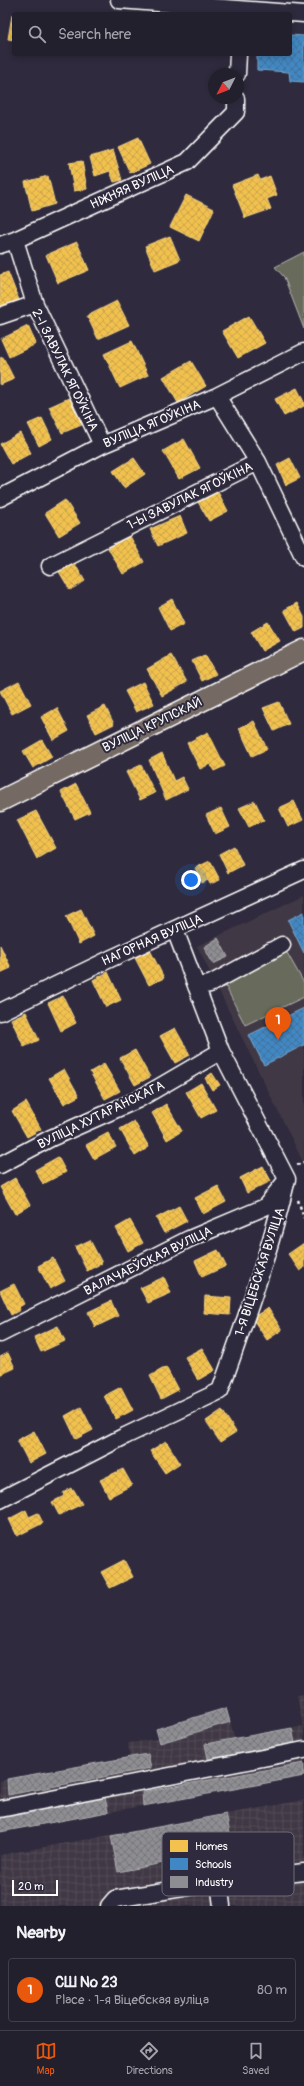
<!DOCTYPE html>
<meta charset="utf-8">
<style>
:root{--surface:#23202e;--page:#2b2836;--text:#f1f3f6;--muted:#a3a3aa;--line:#403e4a;--accent:#ea580c}
body{margin:0;font-family:Pangolin,sans-serif;background:var(--page);color:var(--text)}
.compass{position:absolute;left:208px;top:68px;width:36px;height:36px;border-radius:50%;background:var(--surface);box-shadow:0 2px 6px #0003;rotate:228deg}
.scale{position:absolute;left:12px;bottom:10px;width:46px;box-sizing:border-box;padding-left:4px;border:2px solid #fff;border-top:0;font-size:11px;line-height:14px;white-space:nowrap;color:#fff;-webkit-text-stroke:3px #2f2a3d;paint-order:stroke}
.you{position:absolute;left:191px;top:880px;width:14px;height:14px;margin:-10px;border:3px solid #fff;border-radius:50%;background:#1a73e8;box-shadow:0 0 0 6px #1a73e833}
.badge{display:grid;place-items:center;width:26px;height:26px;border-radius:50%;background:var(--accent);color:#fff;font-size:13px;font-weight:700}
.pin{position:absolute;translate:-50% -33px;filter:drop-shadow(0 1px 2px #0008)}
.pin::after{content:'';position:absolute;top:21px;width:14px;height:12px;background:inherit;clip-path:polygon(0 0,100% 0,50% 100%)}
.list{margin:0;padding:0;list-style:none}
h2{display:flex;justify-content:space-between;align-items:center;height:52px;margin:0;padding:0 16px;font-size:17px}
h2 small{font-size:13px;font-weight:400;color:var(--muted)}
.list li{display:grid;grid-template-columns:26px 1fr auto;gap:12px;align-items:center;box-sizing:border-box;height:64px;margin:0 8px 8px;padding:0 8px;border:1px solid var(--line);border-radius:4px}
.list b{display:block;font-size:15px;white-space:nowrap}
.list p{margin:0;font-size:13px;white-space:nowrap;color:var(--muted)}
.list em{font-size:13px;font-style:normal;color:var(--muted)}
.icon{flex:none;width:22px;height:22px;fill:none;stroke:currentColor;stroke-width:2;stroke-linecap:round;stroke-linejoin:round}
.map{position:relative;flex:none;width:304px;height:1906px;overflow:hidden}
.search{position:absolute;background:var(--surface);box-shadow:0 2px 6px #0003;left:12px;right:12px;top:12px;height:44px;display:flex;align-items:center;gap:10px;box-sizing:border-box;padding:0 14px;border-radius:4px;color:var(--muted);font-size:15px}
.sheet{height:124px;background:var(--surface)}
nav{display:flex;justify-content:space-around;align-items:center;box-sizing:border-box;height:56px;border-top:1px solid var(--line);background:var(--surface);font-size:11px;color:var(--muted)}
nav a{display:grid;justify-items:center;gap:2px}
nav .on{color:var(--accent)}
.map>svg:first-child{display:block}
.built{fill:#403844}
.industrial{fill:url(#industrial-grid)}
.green{fill:#686a5c;stroke:#b4b4ae}
.homes{fill:url(#homes-cross-hatch);stroke:#f6d483}
.schools{fill:url(#schools-cross-hatch);stroke:#79acd6}
.industry{fill:url(#industry-cross-hatch);stroke:#afafb3}
.lines{fill:none;stroke-linecap:round;stroke-linejoin:round}
.minor-casing{stroke:#fff;stroke-width:19}
.major-casing{stroke:#fff;stroke-width:23}
.path{stroke:#fff;stroke-width:2.5;stroke-dasharray:3 3;stroke-linecap:butt}
.minor{stroke:#2f2a3d;stroke-width:16}
.major{stroke:#756964;stroke-width:20}
.labels{text-anchor:middle;dominant-baseline:central;stroke-width:4;stroke-linejoin:round;paint-order:stroke}
.street-label{font-size:13px;fill:#fff;stroke:#2f2a3d}
.key{fill:#2f2a3d;stroke:#6d6a77;stroke-width:1}
.key-label{font-size:11px;fill:#fff}
</style>
<div class="map">
<svg width="304" height="1906" viewBox="0 0 304 1906">
<defs>
<pattern id="industrial-grid" width="8" height="8" patternUnits="userSpaceOnUse"><rect width="8" height="8" fill="#403844"/><path d="M0 4h8M4 0v8" fill="none" stroke="#534c57"/></pattern>
<pattern id="homes-cross-hatch" width="8" height="8" patternUnits="userSpaceOnUse"><rect width="8" height="8" fill="#f2c14e"/><path d="M0 0l8 8M0 8l8-8" fill="none" stroke="#c8a44e"/></pattern>
<pattern id="schools-cross-hatch" width="8" height="8" patternUnits="userSpaceOnUse"><rect width="8" height="8" fill="#3f88c5"/><path d="M0 0l8 8M0 8l8-8" fill="none" stroke="#447095"/></pattern>
<pattern id="industry-cross-hatch" width="8" height="8" patternUnits="userSpaceOnUse"><rect width="8" height="8" fill="#8d8d92"/><path d="M0 0l8 8M0 8l8-8" fill="none" stroke="#76767a"/></pattern>
</defs>
<rect width="100%" height="100%" fill="#2f2a3d"/>
<filter id="ink" filterUnits="userSpaceOnUse"><feTurbulence type="fractalNoise" baseFrequency=".025" numOctaves="2"/><feDisplacementMap in="SourceGraphic" scale="8" xChannelSelector="R" yChannelSelector="G"/><feConvolveMatrix kernelMatrix="1 2 1 2 8 2 1 2 1" color-interpolation-filters="sRGB"/></filter>
<g filter="url(#ink)">
<path class="built" d="M304,895V1164L197,946Z"/>
<path class="industrial" d="M304,1694V1776L0,1832V1781L130,1758L128,1743L159,1739L156,1729L226,1708L235,1739L303,1726L297,1695Z
M304,1800V1906H0V1855Z"/>
<path class="green" d="M304,252V329L284,277L275,267Z
M286,951L304,983V997L245,1025L224,983Z"/>
<path class="homes" d="M12,15L14,16V40L8,39Z
M138,138L150,164L130,173L118,147Z
M113,150L122,180L114,182L110,171L95,176L90,157Z
M82,161L87,189L74,191L69,163Z
M258,175L260,180L270,176L277,195L267,199L271,209L245,218L232,185Z
M48,176L55,204L32,211L25,182Z
M186,195L214,209L199,241L170,227Z
M170,236L180,260L155,270L145,246Z
M77,242L89,270L58,283L46,255Z
M8,272L19,300L0,308V275Z
M117,301L129,325L98,339L87,316Z
M249,316L265,343L238,358L222,331Z
M28,326L36,344L9,357L1,339Z
M132,341L148,375L120,388L104,354Z
M3,357L14,379L0,385V358Z
M191,361L206,386L178,403L163,377Z
M297,388L304,402V406L284,416L275,399Z
M71,397L84,424L62,433L49,407Z
M42,418L52,439L39,446L28,424Z
M20,433L31,453L11,464L0,444Z
M184,439L200,468L179,479L163,451Z
M134,458L145,474L124,488L113,471Z
M290,458L300,478L286,485L277,465Z
M218,492L228,511L209,521L198,502Z
M65,500L80,523L59,536L45,513Z
M180,516L187,533L158,546L150,529Z
M130,536L144,562L123,574L108,548Z
M73,561L85,581L70,590L58,570Z
M172,599L184,624L170,631L158,607Z
M297,603L304,617V628L296,632L284,610Z
M268,622L280,641L262,651L251,632Z
M171,655L187,682L162,696L147,669Z
M205,655L216,674L202,681L192,661Z
M19,681L31,704L12,714L0,691Z
M143,682L154,704L136,712L125,691Z
M279,702L289,724L274,731L263,708Z
M105,706L114,724L96,733L87,715Z
M57,708L69,731L53,740L41,717Z
M254,721L267,749L252,756L239,728Z
M208,732L225,766L214,771L210,764L200,769L187,743Z
M42,740L52,757L33,768L23,751Z
M162,753L174,781L182,777L188,789L166,800L149,760Z
M141,765L155,793L140,800L126,772Z
M76,784L90,812L75,819L61,792Z
M255,801L264,820L249,827L239,808Z
M294,801L303,820L288,827L279,808Z
M221,808L230,827L215,834L206,815Z
M36,811L56,848L37,859L17,820Z
M234,846L243,865L228,873L219,854Z
M210,861L220,880L210,884L208,880L202,883L195,868Z
M81,909L94,936L79,944L66,916Z
M0,945L11,968L0,973Z
M150,950L164,978L149,985L135,958Z
M108,972L121,1000L106,1007L93,980Z
M63,996L76,1023L61,1031L48,1003Z
M26,1012L39,1040L24,1047L11,1019Z
M175,1028L190,1055L175,1063L160,1036Z
M135,1050L150,1077L135,1085L120,1058Z
M104,1064L120,1091L105,1099L90,1072Z
M64,1069L79,1096L64,1104L49,1078Z
M212,1073L220,1085L212,1090L205,1078Z
M201,1083L216,1110L201,1118L186,1092Z
M26,1102L41,1129L27,1137L12,1111Z
M166,1104L182,1131L167,1140L152,1113Z
M134,1121L149,1147L135,1156L120,1129Z
M108,1133L116,1147L94,1159L86,1145Z
M58,1157L66,1172L43,1184L35,1170Z
M263,1166L271,1181L247,1193L240,1178Z
M15,1178L30,1205L15,1214L0,1187Z
M218,1186L226,1202L203,1214L195,1198Z
M179,1206L187,1221L164,1233L156,1218Z
M130,1220L143,1243L128,1251L116,1228Z
M90,1240L102,1263L87,1271L75,1247Z
M304,1243V1268L300,1271L288,1254Z
M218,1250L226,1266L202,1277L195,1261Z
M53,1258L65,1281L50,1289L38,1266Z
M164,1277L171,1293L148,1303L140,1288Z
M14,1284L24,1304L19,1307L20,1310L11,1315L0,1291Z
M205,1296L231,1298L230,1315L204,1313Z
M111,1301L118,1316L95,1327L88,1312Z
M268,1308L282,1330L267,1340L252,1318Z
M58,1326L65,1341L41,1352L34,1337Z
M202,1348L215,1370L198,1380L185,1357Z
M8,1353L15,1368L0,1375V1357Z
M166,1367L178,1390L161,1399L150,1376Z
M121,1387L133,1410L116,1419L104,1396Z
M81,1407L93,1430L76,1439L65,1416Z
M222,1410L236,1432L220,1442L206,1421Z
M34,1431L46,1454L29,1463L17,1440Z
M166,1441L180,1463L165,1473L150,1451Z
M123,1469L132,1485L109,1497L100,1480Z
M71,1488L72,1491L74,1490L82,1504L59,1515L52,1502L64,1496L63,1493Z
M26,1510L29,1517L38,1513L43,1523L17,1536L9,1519Z
M124,1560L133,1577L110,1588L101,1572Z"/>
<path class="schools" d="M290,35L304,36V82L290,81L289,72L257,70V54H290Z
M304,912V953L288,920Z
M304,1008V1045L264,1065L249,1035Z"/>
<path class="industry" d="M218,938L228,957L213,964L204,947Z
M226,1708L230,1722L160,1743L156,1729Z
M292,1728L295,1743L208,1759L205,1744Z
M148,1754L151,1768L8,1795L7,1779Z
M304,1763V1776L143,1806L142,1792Z
M105,1797L108,1812L0,1832V1817Z
M226,1814L233,1849L118,1872L111,1836Z"/>
<g class="lines">
<g class="minor-casing">
<path id="minor" d="M119,0L304,14
M237,74L238,54
M15,240L35,304
M0,245L15,240L187,162L236,112V98
M0,316L35,304L102,445
M217,396L258,462
M0,498L102,445L217,396L304,352
M50,566L258,462L304,558
M196,986L210,984L282,945
M0,1012L112,958L304,870
M0,1165L51,1138L137,1100L221,1051
M0,1334L189,1239L265,1207L285,1182
M0,1500L125,1436L220,1391C245,1321 270,1252 287,1179L221,1051L175,930
M0,1809L304,1750
M219,1882L222,1906
M109,1906L115,1899L219,1882L304,1872"/>
</g>
<g class="major-casing">
<path id="major" d="M0,801L304,650"/>
</g>
<path class="path" d="M297,1165L304,1162
M298,1200L304,1218"/>
<use href="#minor" class="minor"/>
<use href="#major" class="major"/>
</g>
</g>
<g class="labels">
<g class="street-label">
<text transform="translate(132 187) rotate(-24)">НІЖНЯЯ ВУЛІЦА</text>
<text transform="translate(65 370) rotate(64)">2-І ЗАВУЛАК ЯГОЎКІНА</text>
<text transform="translate(152 424) rotate(-23)">ВУЛІЦА ЯГОЎКІНА</text>
<text transform="translate(190 496) rotate(-26)">1-Ы ЗАВУЛАК ЯГОЎКІНА</text>
<text transform="translate(152 725) rotate(-26)">ВУЛІЦА КРУПСКАЙ</text>
<text transform="translate(152 940) rotate(-24)">НАГОРНАЯ ВУЛІЦА</text>
<text transform="translate(101 1115) rotate(-26)">ВУЛІЦА ХУТАРАНСКАГА</text>
<text transform="translate(148 1261) rotate(-26)">ВАЛАЧАЕЎСКАЯ ВУЛІЦА</text>
<text transform="translate(260 1272) rotate(-72)">1-Я ВІЦЕБСКАЯ ВУЛІЦА</text>
</g>
</g>
<rect x="162" y="1832" width="132" height="64" rx="6" class="key"/>
<rect x="170" y="1840" width="18" height="12" fill="#f2c14e"/>
<rect x="170" y="1858" width="18" height="12" fill="#3f88c5"/>
<rect x="170" y="1876" width="18" height="12" fill="#8d8d92"/>
<g class="key-label">
<text x="195" y="1850">Homes</text>
<text x="195" y="1868">Schools</text>
<text x="195" y="1886">Industry</text>
</g>
</svg>
<svg class="compass" viewBox="-18 -18 36 36"><path d="M0-13l5 13h-10z" fill="#e53935"/><path d="M0 13l5-13h-10z" fill="#a3a3aa"/></svg>
<div class="scale">20 m</div>
<div class="you"></div>
<div class="pin badge" style="left:278px;top:1040px">1</div>
<div class="search"><svg class="icon" aria-label="search" viewBox="0 0 24 24"><circle cx="10" cy="10" r="6"/><path d="M15 15l6 6"/></svg>Search here</div>
</div>
<section class="sheet">
<h2>Nearby<small></small></h2>
<ul class="list">
<li><span class="badge">1</span><div><b>СШ № 23</b><p>Place · 1-я Віцебская вуліца</p></div><em>80 m</em></li>
</ul>
</section>
<nav>
<a class="on"><svg class="icon" aria-label="map" viewBox="0 0 24 24"><path d="M3 6l6-2 6 2 6-2v14l-6 2-6-2-6 2zM9 4v14M15 6v14"/></svg>Map</a>
<a><svg class="icon" aria-label="directions" viewBox="0 0 24 24"><path d="M12 3l9 9-9 9-9-9zM9 14v-3h6M13 9l2 2-2 2"/></svg>Directions</a>
<a><svg class="icon" aria-label="saved" viewBox="0 0 24 24"><path d="M7 4h10v16l-5-4-5 4z"/></svg>Saved</a>
</nav>
